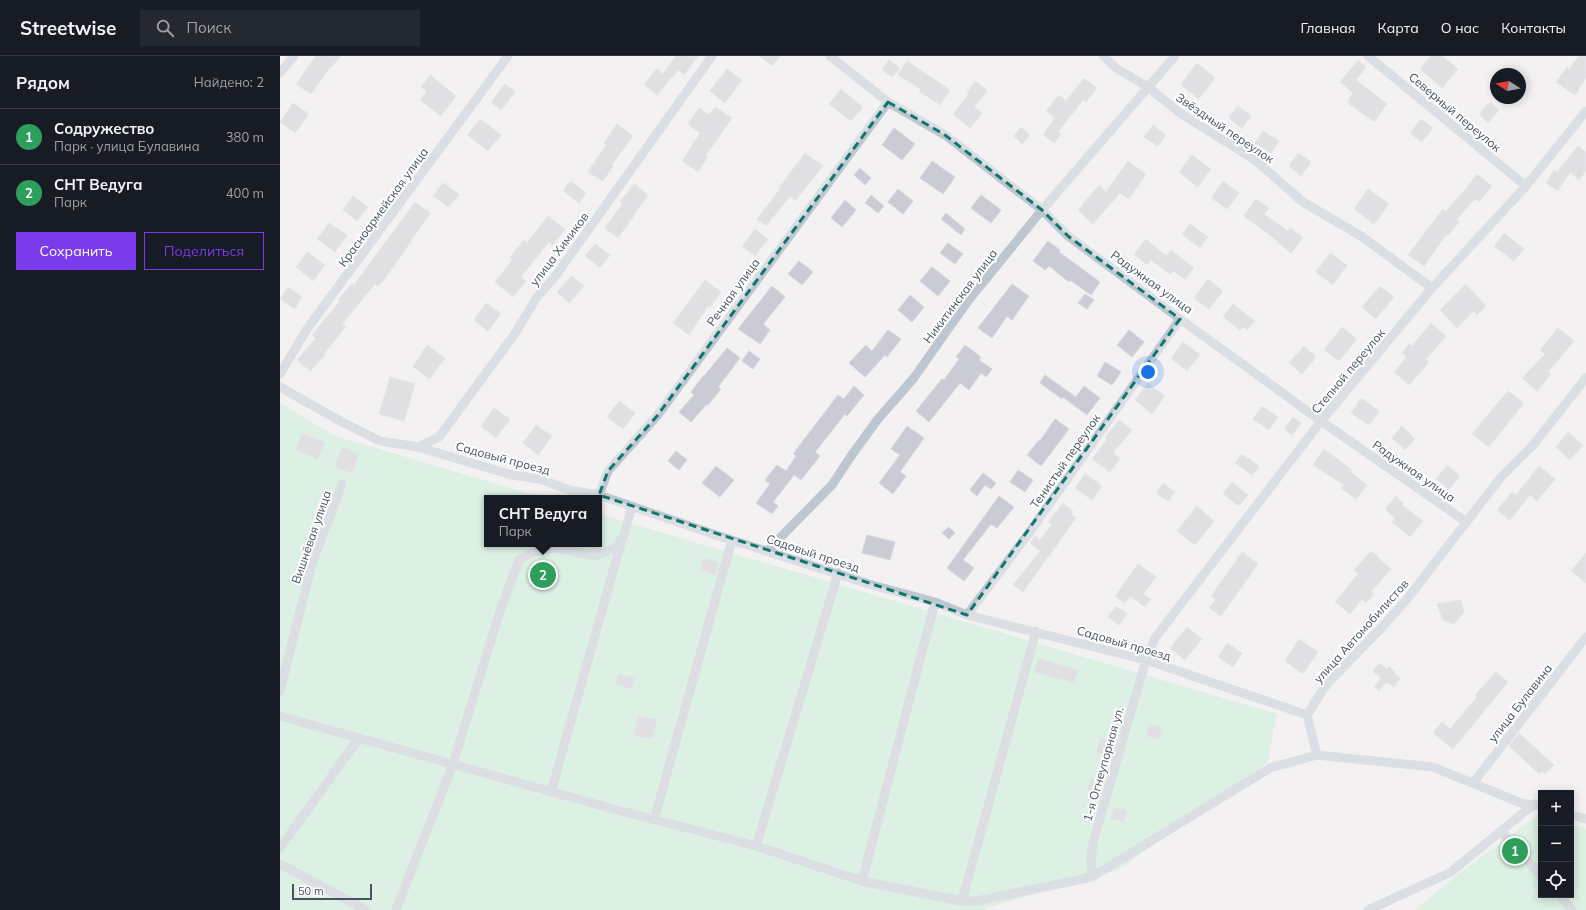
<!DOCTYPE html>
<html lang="ru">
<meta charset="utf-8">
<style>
:root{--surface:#171b24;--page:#242831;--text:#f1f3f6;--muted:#9ea1a6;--line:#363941;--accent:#7c3aed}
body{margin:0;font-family:Mulish,sans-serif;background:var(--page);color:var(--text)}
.controls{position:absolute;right:12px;bottom:12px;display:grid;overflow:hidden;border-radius:0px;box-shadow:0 2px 10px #0003}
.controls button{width:36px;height:36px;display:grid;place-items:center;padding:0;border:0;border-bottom:1px solid var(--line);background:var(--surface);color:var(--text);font:20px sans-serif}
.compass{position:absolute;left:1210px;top:12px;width:36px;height:36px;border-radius:50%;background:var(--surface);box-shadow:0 2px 10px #0003;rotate:281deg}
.scale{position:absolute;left:12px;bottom:10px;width:80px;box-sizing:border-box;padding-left:4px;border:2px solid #48535f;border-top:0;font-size:11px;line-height:14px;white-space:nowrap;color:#48535f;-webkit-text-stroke:3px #fff;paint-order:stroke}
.you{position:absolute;left:868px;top:316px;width:14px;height:14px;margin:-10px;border:3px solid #fff;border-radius:50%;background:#1a73e8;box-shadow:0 0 0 6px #1a73e833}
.badge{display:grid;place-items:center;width:26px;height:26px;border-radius:50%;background:var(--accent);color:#fff;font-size:13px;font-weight:700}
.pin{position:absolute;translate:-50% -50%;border:2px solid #fff;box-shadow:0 1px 4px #0006}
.popup{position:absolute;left:204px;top:439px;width:118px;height:52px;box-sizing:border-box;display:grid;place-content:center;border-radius:0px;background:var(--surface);filter:drop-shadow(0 1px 3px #0005);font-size:13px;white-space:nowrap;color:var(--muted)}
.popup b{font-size:15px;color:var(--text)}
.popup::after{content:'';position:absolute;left:50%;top:100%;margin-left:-8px;border:8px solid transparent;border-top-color:var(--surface)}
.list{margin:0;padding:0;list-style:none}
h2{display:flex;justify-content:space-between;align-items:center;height:52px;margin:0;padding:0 16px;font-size:17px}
h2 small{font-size:13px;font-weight:400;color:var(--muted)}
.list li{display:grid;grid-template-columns:26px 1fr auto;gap:12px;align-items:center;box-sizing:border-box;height:56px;padding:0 16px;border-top:1px solid var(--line)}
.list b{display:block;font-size:15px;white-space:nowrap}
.list p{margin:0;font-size:13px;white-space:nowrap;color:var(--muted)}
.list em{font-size:13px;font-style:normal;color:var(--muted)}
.actions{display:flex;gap:8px;padding:12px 16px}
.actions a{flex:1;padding:9px 0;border:1px solid var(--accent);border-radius:0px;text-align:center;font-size:14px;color:var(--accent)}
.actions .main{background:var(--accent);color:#fff}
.icon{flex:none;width:22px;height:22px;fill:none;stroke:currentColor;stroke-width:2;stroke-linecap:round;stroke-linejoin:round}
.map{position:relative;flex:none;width:1306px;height:854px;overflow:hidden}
header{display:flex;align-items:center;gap:24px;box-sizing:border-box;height:56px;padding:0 20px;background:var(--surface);border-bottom:1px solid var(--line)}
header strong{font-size:19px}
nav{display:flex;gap:22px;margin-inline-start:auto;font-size:14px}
.search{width:280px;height:36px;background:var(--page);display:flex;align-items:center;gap:10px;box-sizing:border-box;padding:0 14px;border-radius:0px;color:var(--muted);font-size:15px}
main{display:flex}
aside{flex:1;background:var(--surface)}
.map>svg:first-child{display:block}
.green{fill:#c0f0d5}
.building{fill:#cbccd3;stroke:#d5d6dc}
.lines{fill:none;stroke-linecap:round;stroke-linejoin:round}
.minor{stroke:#bec7d0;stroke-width:9}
.marked{fill:none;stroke:#0f766e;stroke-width:3;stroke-dasharray:8 5;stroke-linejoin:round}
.labels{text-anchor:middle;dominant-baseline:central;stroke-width:4;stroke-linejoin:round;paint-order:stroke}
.street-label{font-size:12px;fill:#48535f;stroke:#fff}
</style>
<header>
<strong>Streetwise</strong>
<div class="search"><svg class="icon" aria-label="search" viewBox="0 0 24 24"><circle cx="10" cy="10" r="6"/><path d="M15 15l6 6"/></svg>Поиск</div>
<nav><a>Главная</a><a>Карта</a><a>О нас</a><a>Контакты</a></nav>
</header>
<main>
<aside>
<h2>Рядом<small>Найдено: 2</small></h2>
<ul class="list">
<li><span class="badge" style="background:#2e9e5b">1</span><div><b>Содружество</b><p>Парк · улица Булавина</p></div><em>380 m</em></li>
<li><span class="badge" style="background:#2e9e5b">2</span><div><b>СНТ Ведуга</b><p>Парк</p></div><em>400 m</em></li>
</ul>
<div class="actions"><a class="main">Сохранить</a><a>Поделиться</a></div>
</aside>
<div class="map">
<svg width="1306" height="854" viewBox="0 0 1306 854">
<rect width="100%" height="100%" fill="#f3f1f1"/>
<path class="green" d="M0,347L55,380L264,442H207V488H319V458L997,658L987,707L838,814L706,852L705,854H0Z
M1259,758H1261V839H1291V768L1306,773V854H1135L1180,817Z"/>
<path class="building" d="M36,0H60L52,11L51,10L31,38L16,28Z
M396,0H418L404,19L398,14L377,39L364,28L377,13L383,18Z
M480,0H500L492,10Z
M1151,0H1162L1178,13L1162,32L1140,13Z
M1299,0H1306V22L1295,39L1276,26L1287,11L1289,13Z
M609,4L620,12L612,21L602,14Z
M1078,4L1086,11L1076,24L1107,48L1094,66L1067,46L1073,37L1060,26Z
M627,5L670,34L660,49L639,35L641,33L618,19Z
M917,7L935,22L919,43L901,29Z
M447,13L462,24L445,47L430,35Z
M150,19L176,40L161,60L140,44L147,36L141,31Z
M804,22L817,32L806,46L803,44L778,76L781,78L774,87L763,79L775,62L766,55L779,39L786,45Z
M695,25L707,34L694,51L702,57L690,72L673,58L689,38L687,37Z
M225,28L235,36L221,54L211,46Z
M561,33L583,51L571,65L549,48Z
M1210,46L1219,54L1208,67L1199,58Z
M13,47L29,58L15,77L0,66Z
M958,50L971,60L962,72L949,62Z
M435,51L452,62L426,99L428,100L418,116L402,105L420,77L408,68L419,52L429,59Z
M200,63L221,79L208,95L187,79Z
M1141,63L1153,72L1142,86L1130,77Z
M337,68L353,80L331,110H333L323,125L308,116L326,89L324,87Z
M873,69L886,79L878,90L864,81Z
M741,71L750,79L742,88L734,80Z
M614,72L635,88L622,104L602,89Z
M983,75L999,85L991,97L975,87Z
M1298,90L1306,96V115L1299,124L1290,116L1278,135L1266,127L1274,114L1277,116Z
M525,97L543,110L515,145L510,140L486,170L477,163L500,133L499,132Z
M1018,97L1031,106L1021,120L1009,110Z
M912,99L931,113L918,131L899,116Z
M652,105L675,121L663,138L640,122Z
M848,105L866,118L849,143L840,137L813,168L798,154L819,129L826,136Z
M580,112L591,122L585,129L574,119Z
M1197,118L1212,130L1199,146L1195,143L1176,164L1179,166L1168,180L1166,179L1144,210L1128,199L1163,153L1166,155L1185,134Z
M290,125L306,137L299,147L283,135Z
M943,125L959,137L947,153L931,142Z
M163,127L179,138L169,151L153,140Z
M354,128L368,139L338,182L325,172L342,148L340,146Z
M618,133L633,145L623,158L608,146Z
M1088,133L1109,148L1094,168L1074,153Z
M591,139L604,150L598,157L585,147Z
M701,139L721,154L711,167L691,152Z
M73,140L88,151L77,165L63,154Z
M976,143L989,152L984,158L1008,175L1010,172L1023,182L1011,197L998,187L999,186L964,160Z
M565,144L576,154L562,171L551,162Z
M135,146L150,157L110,216L99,230L95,228L62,268L66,270L44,298L45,299L30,315L17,304L36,282L32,279L60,245L58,244L72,227L74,229Z
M666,157L685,173L681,179L661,163Z
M268,160L285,173L273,189L269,186L241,221L246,225L233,241L215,226L233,203L230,201L244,184L247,187Z
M49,167L67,179L55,196L37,183Z
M910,168L928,181L920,192L902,178Z
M475,173L488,183L475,200L462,190Z
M1224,177L1244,193L1234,205L1214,190Z
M866,183L886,200L891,194L914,212L905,223L893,215L890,218L871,204L867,209L854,198Z
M768,185L780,194L779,196L820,226L811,239L790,224L789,226L769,210L765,214L753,205Z
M668,187L683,198L675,208L660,197Z
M315,188L330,199L320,212L305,200Z
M27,196L45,209L33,225L16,211Z
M1050,197L1067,209L1053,229L1036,216Z
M519,205L533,216L522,229L508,218Z
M652,211L670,225L658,240L640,225Z
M292,220L304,230L289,247L277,236Z
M928,223L943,235L929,253L914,242Z
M425,224L441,236L430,251L428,250L409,279L393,267Z
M732,228L749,240L732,264L727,260L712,282L698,272Z
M1186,228L1206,250L1197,259L1194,255L1177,272L1160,254Z
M492,230L505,241L483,268L490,274L480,288L458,273Z
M1100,230L1114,241L1096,263L1082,251Z
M8,231L22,241L14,253L0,243Z
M805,238L814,244L807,253L798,247Z
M630,239L644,251L632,266L618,254Z
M206,247L221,258L208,275L194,264Z
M953,248L975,265L967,274L963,271L960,274L943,261Z
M1151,267L1166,280L1146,303L1149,306L1129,329L1114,316L1127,301L1122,297L1129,288L1132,290Z
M1062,271L1077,283L1059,305L1044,294Z
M1278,272L1294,285L1268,316L1271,318L1257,335L1242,322L1265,298L1260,294Z
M608,274L621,283L607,301L605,299L585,321L569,307L586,289L592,295Z
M849,274L864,286L852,301L837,289Z
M903,286L920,299L907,315L891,302Z
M147,289L165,302L150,323L133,311Z
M685,289L701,301L699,304L712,313L706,321L701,317L689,334L680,327L649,366L636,355L662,323L664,324L679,303L676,301Z
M1024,290L1036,301L1022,318L1009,307Z
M447,292L460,302L438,331L441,333L428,349L427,348L411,366L399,356L414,339L411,336L423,320H424Z
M469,295L480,303L473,313L462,305Z
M825,306L841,316L832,329L817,320Z
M765,319L796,341L804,330L820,342L807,359L783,341L782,343L760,327Z
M110,321L135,328L124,365L99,358Z
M868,327L885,340L872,358L855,344Z
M574,330L584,339L567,360L565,358L535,396L540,400L521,424L514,419L493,446L498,450L492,458L476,447L490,428L485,424L497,409L506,415L516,400L513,398L558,339L564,343Z
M1228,335L1244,347L1209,391L1192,378Z
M1081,342L1099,355L1089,369L1071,357Z
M339,345L355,357L343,373L327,361Z
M982,350L998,361L989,374L973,363Z
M214,352L230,363L216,382L201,370Z
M1013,361L1021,367L1012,379L1004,373Z
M775,363L789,373L761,410L747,399L759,384L760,385Z
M839,364L852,374L833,397L840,402L830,416L812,403L827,383L825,382Z
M256,369L272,380L258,399L243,387Z
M627,370L644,382L620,416L626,420L613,438L599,427L620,399L611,393Z
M1122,370L1135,383L1125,394L1112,382Z
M1288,376L1303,389L1290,404L1276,391Z
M22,377L45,386L38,403L15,394Z
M62,391L79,398L72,417L55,411Z
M1044,393L1072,414L1070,416L1087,429L1076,443L1061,432L1064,429L1033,409Z
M396,395L407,404L399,414L388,405Z
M962,398L979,410L972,419L955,407Z
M1167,409L1180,420L1169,433L1156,423Z
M436,410L454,424L440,441L422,427Z
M1259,410L1275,423L1257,445L1250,439L1230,464L1217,454L1232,436L1236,439Z
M738,414L753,424L745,436L730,426Z
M703,417L716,427L711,433L705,429L697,440L690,434Z
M805,418L822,430L812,444L795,432Z
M952,426L968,439L959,450L943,438Z
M883,427L895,436L888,445L876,437Z
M719,440L734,451L717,472L711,468L683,504L694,512L684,525L667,512Z
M1116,440L1123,447L1122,449L1143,465L1130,481L1112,466L1115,462L1105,453Z
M783,447L793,455L791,458L796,462L743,536L733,529L760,495L750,487L755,480L760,484L772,468L768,466Z
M917,450L934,465L915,489L897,475Z
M669,471L675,477L669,483L662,477Z
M587,479L615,486L610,504L582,497Z
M1091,495L1111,513L1091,536L1094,538L1086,547L1082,543L1070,558L1055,546L1078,518L1074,514Z
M962,496L978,508L941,560L929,552L936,543L931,540Z
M1306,497V527L1291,515Z
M423,502L439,507L436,519L420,514Z
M858,508L876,521L863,538L871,543L865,551L850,540L845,547L835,540Z
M1181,544L1184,556L1174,568L1163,564L1157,548Z
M836,550L847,558L839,569L828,561Z
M907,571L922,583L905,604L890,592Z
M1019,583L1038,596L1023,618L1005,605Z
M947,587L962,597L953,611L938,601Z
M758,602L798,614L794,627L754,616Z
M1099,607L1107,613L1109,610L1115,616L1114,617L1120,622L1114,631L1106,626L1099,635L1094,631L1101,622L1093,615Z
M1216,616L1228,626L1173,693L1153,677L1162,666L1170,673L1197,641L1195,639Z
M338,618L355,622L352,633L335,628Z
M358,660L377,664L372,683L353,679Z
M869,669L882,671L879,683L866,680Z
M1239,677L1274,709L1265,718L1262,715L1259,718L1229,690Z
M820,682L833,685L829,700L816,697Z
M810,723L822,726L819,737L807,734Z
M834,752L847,755L844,766L831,763Z"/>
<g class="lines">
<path class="minor" d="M550,0L608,46L665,79L762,154L788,180L900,263L1041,365L1185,465
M823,0L836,12L868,31L900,57L975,104L1023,146L1081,180L1152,232
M1088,0L1246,130
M0,17L14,0
M0,318L27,273L228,0
M0,331L62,366L100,385L138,391L232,419L260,423L289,434L319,439L433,478L592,529L655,546L687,559L866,604L1027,659L1037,699
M138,391L159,381L234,279L257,241L274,222L432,0
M319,439L328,415L377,360L608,46
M487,495L552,429L571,400L598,363L633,323L688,245L762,154L895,0
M687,559L749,477L900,263
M0,635L32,508L62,428
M1027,659L1046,629L1104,569L1127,543L1221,421L1253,389L1306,322
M0,660L326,751L476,790L582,825L682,845H697L812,821L990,712L1037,699L1153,711L1241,747L1261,750
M1193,727L1306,581
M271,736L341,487
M1291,759L1306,763
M374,764L452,484
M1221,775L1261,820
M476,790L558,517
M0,792L79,682
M0,808L86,854
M812,821L811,800L814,783L866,604L875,582L1041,365L1152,232L1246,130L1306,55
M582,825L655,546
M1279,839L1292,854
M682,845L756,575
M116,854L173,708L220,555L239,504L253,496L275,492L315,500L335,492L343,481L352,451
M1088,854L1171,816L1254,748"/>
</g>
<path d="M0 0H1306V854H0ZM608,46L665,79L762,154L788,180L900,263L687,559L319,439L328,415L377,360Z" fill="#f3f1f1" fill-opacity=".55" fill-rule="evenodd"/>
<path class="marked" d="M608,46L665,79L762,154L788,180L900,263L687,559L319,439L328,415L377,360Z"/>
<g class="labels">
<g class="street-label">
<text transform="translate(1175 56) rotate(40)">Северный переулок</text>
<text transform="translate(945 72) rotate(34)">Звёздный переулок</text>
<text transform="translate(103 151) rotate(-54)">Красноармейская улица</text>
<text transform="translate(279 193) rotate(-53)">улица Химиков</text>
<text transform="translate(872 226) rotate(36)">Радужная улица</text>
<text transform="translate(453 236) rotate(-54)">Речная улица</text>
<text transform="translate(680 240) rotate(-53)">Никитинская улица</text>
<text transform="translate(1068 315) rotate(-50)">Степной переулок</text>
<text transform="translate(223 402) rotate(15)">Садовый проезд</text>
<text transform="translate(785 405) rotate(-55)">Тенистый переулок</text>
<text transform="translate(1134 415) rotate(35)">Радужная улица</text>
<text transform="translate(31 481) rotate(-71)">Вишнёвая улица</text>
<text transform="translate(533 497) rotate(18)">Садовый проезд</text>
<text transform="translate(1081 575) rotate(-48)">улица Автомобилистов</text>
<text transform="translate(844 587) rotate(16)">Садовый проезд</text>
<text transform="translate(1240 647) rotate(-52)">улица Булавина</text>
<text transform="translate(823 708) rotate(-74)">1-я Огнеупорная ул.</text>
</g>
</g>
</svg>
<div class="controls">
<button>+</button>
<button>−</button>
<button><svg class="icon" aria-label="locate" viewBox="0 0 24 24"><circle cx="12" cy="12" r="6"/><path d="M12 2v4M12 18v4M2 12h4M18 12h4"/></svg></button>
</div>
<svg class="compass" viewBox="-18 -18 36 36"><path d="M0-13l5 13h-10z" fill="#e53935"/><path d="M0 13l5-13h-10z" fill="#9ea1a6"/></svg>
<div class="scale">50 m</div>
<div class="you"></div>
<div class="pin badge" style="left:1235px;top:795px;background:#2e9e5b">1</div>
<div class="pin badge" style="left:263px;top:519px;background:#2e9e5b">2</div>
<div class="popup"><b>СНТ Ведуга</b>Парк</div>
</div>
</main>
